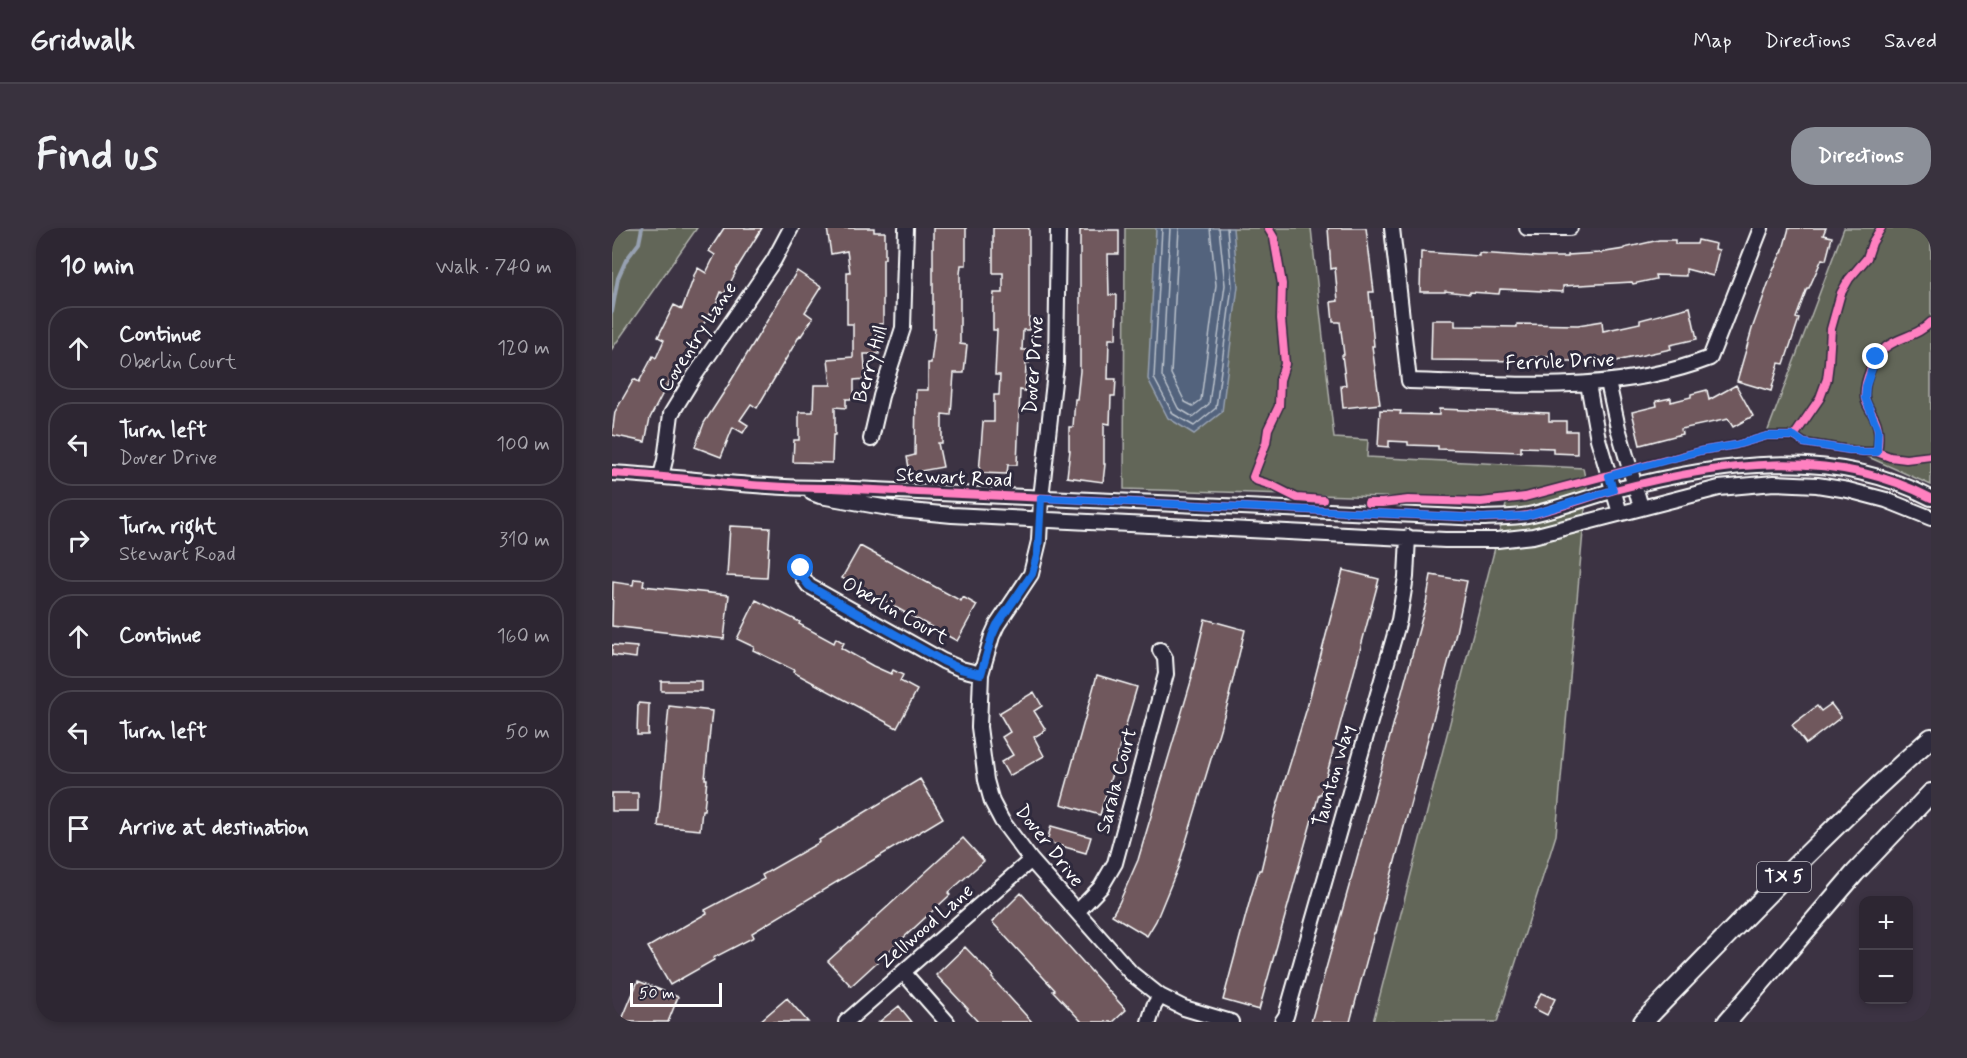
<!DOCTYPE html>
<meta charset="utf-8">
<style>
:root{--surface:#2d2632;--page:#39323e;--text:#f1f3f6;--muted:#a7a5ac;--line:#48434d;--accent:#8c9099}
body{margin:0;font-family:Mynerve,sans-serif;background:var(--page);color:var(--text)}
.controls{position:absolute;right:18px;bottom:18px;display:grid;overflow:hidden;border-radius:12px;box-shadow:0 3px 9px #0003}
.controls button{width:54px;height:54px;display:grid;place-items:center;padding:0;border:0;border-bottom:2px solid var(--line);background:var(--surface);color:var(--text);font:30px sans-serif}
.scale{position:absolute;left:18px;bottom:15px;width:92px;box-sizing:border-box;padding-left:6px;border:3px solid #fff;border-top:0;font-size:16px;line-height:21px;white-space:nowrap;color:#fff;-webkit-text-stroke:4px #2f2a3d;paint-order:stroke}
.stop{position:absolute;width:18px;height:18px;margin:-14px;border:4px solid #1a73e8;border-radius:50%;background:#fff}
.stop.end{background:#1a73e8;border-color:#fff;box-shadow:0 2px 6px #0008}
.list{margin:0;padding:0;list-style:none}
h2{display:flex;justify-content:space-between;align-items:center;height:78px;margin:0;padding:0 24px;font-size:26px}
h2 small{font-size:20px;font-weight:400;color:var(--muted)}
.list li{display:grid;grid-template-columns:39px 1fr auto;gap:18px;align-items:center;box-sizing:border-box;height:84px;margin:0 12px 12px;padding:0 12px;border:2px solid var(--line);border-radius:24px}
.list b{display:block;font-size:22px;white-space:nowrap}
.list p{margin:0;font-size:20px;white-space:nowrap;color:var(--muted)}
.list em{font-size:20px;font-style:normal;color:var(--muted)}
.icon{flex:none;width:33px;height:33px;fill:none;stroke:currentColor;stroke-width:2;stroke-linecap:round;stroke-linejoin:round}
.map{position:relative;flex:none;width:1319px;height:794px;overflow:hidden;border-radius:24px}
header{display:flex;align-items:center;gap:36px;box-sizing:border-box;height:84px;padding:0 30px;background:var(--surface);border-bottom:2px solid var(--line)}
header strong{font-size:28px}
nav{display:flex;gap:33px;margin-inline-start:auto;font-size:21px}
.intro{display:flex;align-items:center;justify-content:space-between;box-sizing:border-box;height:144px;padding:0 36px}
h1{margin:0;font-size:42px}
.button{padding:15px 27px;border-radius:24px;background:var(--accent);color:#fff;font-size:21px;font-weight:700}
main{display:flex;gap:36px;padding:0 36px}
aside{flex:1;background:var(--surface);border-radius:24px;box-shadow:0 3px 9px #0003}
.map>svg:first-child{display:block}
.green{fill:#626658;stroke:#b0b2ac;stroke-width:1.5}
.water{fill:#52637d;stroke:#97a1b1;stroke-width:1.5}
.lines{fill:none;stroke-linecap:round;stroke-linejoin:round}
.shore{stroke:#bac1cb;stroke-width:1.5}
.stream{stroke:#97a1b1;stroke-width:4}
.building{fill:#6f595d;stroke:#fff;stroke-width:1.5}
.minor-casing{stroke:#fff;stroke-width:18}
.major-casing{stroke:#fff;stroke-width:22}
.minor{stroke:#2f2a3d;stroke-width:14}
.major{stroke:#2f2a3d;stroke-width:18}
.cycleway-casing{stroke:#2f2a3d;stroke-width:11}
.cycleway{stroke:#ff80c0;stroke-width:8}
.route{stroke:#1a73e8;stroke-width:8}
.labels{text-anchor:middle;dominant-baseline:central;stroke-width:6;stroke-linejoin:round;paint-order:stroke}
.shield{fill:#2f2a3d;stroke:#c1bfc5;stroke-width:1.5}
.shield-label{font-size:18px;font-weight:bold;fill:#fff}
.street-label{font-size:20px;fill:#fff;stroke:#2f2a3d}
</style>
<header>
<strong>Gridwalk</strong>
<nav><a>Map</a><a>Directions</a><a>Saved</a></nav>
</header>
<div class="intro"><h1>Find us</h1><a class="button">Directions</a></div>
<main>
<aside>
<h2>10 min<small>Walk · 740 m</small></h2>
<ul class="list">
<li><svg class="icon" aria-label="ahead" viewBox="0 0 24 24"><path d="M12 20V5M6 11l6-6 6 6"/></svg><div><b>Continue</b><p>Oberlin Court</p></div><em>120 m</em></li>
<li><svg class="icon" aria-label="left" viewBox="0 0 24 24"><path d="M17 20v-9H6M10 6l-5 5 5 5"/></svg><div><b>Turn left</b><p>Dover Drive</p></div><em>100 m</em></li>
<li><svg class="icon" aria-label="right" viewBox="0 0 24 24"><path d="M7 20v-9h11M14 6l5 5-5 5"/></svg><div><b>Turn right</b><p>Stewart Road</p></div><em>310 m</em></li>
<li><svg class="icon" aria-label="ahead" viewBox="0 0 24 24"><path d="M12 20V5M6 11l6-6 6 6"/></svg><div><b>Continue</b></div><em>160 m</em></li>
<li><svg class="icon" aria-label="left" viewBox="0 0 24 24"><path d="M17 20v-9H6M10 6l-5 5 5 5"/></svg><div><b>Turn left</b></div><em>50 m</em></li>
<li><svg class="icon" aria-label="arrive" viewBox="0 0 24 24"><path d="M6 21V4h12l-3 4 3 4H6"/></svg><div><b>Arrive at destination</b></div></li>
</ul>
</aside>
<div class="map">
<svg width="1319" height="794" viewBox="0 0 1319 794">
<rect width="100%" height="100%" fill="#3c3343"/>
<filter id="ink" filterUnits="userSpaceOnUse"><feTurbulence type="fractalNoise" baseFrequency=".0167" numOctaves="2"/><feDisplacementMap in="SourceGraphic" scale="12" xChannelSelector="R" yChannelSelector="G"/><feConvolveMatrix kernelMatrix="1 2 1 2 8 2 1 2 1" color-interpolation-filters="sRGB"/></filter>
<g filter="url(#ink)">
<path class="green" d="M0,0H85L0,121Z
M513,0H699L722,210L756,212L755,229L971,240L975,259L944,607L885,794H761L895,273L512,261Z
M1232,0H1319V257L1252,227L1155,205Z"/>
<path class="water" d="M544,0H621L626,58L610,184L582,206L556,190L536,151Z"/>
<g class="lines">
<path class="shore" d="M550,0L542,150L561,186L582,198L604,180L620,58L615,0
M558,0L550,148L566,180L581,189L597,176L613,57L607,0
M567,0L559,146L573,174L581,178L589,172L604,57L598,0"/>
<path class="stream" d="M0,84L6,50L14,32L27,15L30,0"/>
</g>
<path class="building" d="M112,0H150L122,45L123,46L112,66L109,64L100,87L97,86L70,138L68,137L53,161L38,190L33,214L0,207L3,184L22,151L27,154L41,128L44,130L52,112L46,109L62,77L70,81L82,49H81L86,40L94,45L103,27L97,23Z
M215,0H262V4H273V31H271V96H267V126H252L254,151L242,152V171H234V180L223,179V207H221L220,235L181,234L182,212H187V184H201L202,157H219L216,131L241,129V96H235V44H238L235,23L219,26Z
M321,0H354V37H349L348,46V116L355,117L352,145H342L339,187L330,186V215H326L331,239L298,245L295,229L303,227L304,162H316V135H319L323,101H321Z
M381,0H417V102H411L410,122H417V135H414L413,163L408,162L405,237H396L395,246L367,245L371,194H382V167H387L388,147H383L385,102H381V78L382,65H391V45H381Z
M716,0H754L762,64H757L762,118H760L768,176L731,180L729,158L734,157L730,127H732L728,94H721L719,74L726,73L723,40L719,41Z
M1177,0H1214L1211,7L1220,9L1214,32L1210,31L1197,60H1195L1184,90L1187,91L1172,136L1167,135L1159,163L1125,153L1140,101L1160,45L1169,25H1170Z
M468,2H507V26H496L497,67H505L504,111H497L496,151H504L503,168H499L498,196L492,195V236H493L491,254L455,249L458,222H457V199H461L463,171H465L468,143Z
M1047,12H1063V16H1085L1086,12L1104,16L1103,21L1107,22L1101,48L1074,41V48L1043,47L1044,51L1021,56L1020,54L951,58V64L888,61L887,66L858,64V66L833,63V64H808L809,24L867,28V25L926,29H956V27L987,25L1012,21V20Z
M185,43L209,59L193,84L201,90L189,108L188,107L145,180L139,176L128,192L136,197L131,205L121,199L109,229L83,219L92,195L114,161Z
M1078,79L1085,111L1058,117L1059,121L1004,133L973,136V133H944V129H920V133L819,132L820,92H843V98L905,99V96L966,97L990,93L991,103L1028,95V92Z
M1124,157L1141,188L1121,199L1116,191L1069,201L1070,206L1028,217L1020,184L1045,178L1044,173L1059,170V174L1079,169V166L1095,162L1097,172Z
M827,181L937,185V193H954V203H965V226L941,225V220L909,219V224L826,221V218L796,217V214L777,213V219L766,218L768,182L789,183L788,186L827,187Z
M118,298L158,300L155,350L115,348Z
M248,318L349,373L351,369L365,377L345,413L230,350Z
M731,342L767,351L717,538L709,566H707L647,782L611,772L639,668L647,642H649L662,588L695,480Z
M819,347L855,353L843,409L778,652L763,705H762L738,794H699L755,594L814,375Z
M22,351L32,352L31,358L117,367L112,411L0,398L1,354L21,357Z
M144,372L188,394L187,396L222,415L224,410L232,415L229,420L261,438L279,446L281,442L291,447L288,453L305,462L285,500L181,444L182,442L141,422L142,419L125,411Z
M593,391L633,402L617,468H618L567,637L544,693L535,708L500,687L507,675L526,632L580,450H579Z
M0,417L25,419L24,430L0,427Z
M485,447L525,459L488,587L449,576Z
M49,453H89V463H49Z
M422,464L430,478L422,483L434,502L422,509L432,528L397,548L389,534L401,527L390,509L398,504L387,485Z
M26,475L37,476L36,507H25Z
M1219,476L1229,489L1194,516L1180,497L1205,478L1209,483Z
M57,478L100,483L93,551H95L92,582H90L88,602L46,598Z
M308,551L331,590L140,705L142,709L101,730L102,732L58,757L36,719L95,685L93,682L152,651L150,647L208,614L207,612Z
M0,565H26V583H0Z
M439,598L479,609L474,625L435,614Z
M351,610L372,633L336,665L338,667L239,758L216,733Z
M409,665L514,782L501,794H470L441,763L443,762L380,694Z
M353,719L381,748L380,750L420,794H366L355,782L356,781L324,747Z
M26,753L66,769L56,794H9Z
M929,765L943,771L935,787L921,780Z
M175,770L196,794H147Z
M287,778L300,794H267Z"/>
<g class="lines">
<g class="minor-casing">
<path id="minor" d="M446,0L444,136L429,270L427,313L419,346L385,397L380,408L369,446L367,499L374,552L380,574L390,593L419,632L519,745L548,768L572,780L619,794
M780,0L797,153C898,156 1002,167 1098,130L1149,0
M915,0H958
M996,154L1006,200L1029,279
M976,156L986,211L1008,285
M259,211L269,168L291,100L294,0
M0,245C73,249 147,261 220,260L870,290C885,289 901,290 916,287C945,281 974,270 1003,262C1106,235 1220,218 1319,270
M49,248L53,232L59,186L81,150L162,32L179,0
M200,265L208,268L288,282L340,287L833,312H885L921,308L1107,260L1162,255L1205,257L1236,262L1274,272L1319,290
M189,340L191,350L197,358L331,433L349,441L369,446
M465,684L489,659L503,635L554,446L553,430L548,422
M291,744L335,794
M234,794L419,632
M537,794L542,778L548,768
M670,794L674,788L787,392L794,349L796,309"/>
</g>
<g class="major-casing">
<path id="major" d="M1031,794C1125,697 1218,599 1319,510
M1115,794L1243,645L1319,565"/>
</g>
<use href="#minor" class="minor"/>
<use href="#major" class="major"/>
<g class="cycleway-casing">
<path id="cycleway" d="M656,0L662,10L670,56L669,91L673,136L668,152L667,178L656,201L654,215L641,249L643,252L659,257L685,270L711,272
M1182,208L1208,170L1215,151L1217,135L1219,101L1229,65L1237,51L1255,30L1260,15L1269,0
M1265,224C1267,213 1268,202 1263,191C1260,184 1254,178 1253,170C1251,154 1262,129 1274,119C1289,108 1306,108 1319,94
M0,245C73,249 147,261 220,260L870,290C885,289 901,290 916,287C945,281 974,270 1003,262C1106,235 1220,218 1319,270
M756,275H770L796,272L869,274L913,269L1088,223L1124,217L1155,208H1182L1192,215L1251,224H1265L1278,229L1294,231L1319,228"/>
</g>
<use href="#cycleway" class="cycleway"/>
</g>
</g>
<g class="lines" filter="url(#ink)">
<path class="route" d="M189,340L191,350L197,358L331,433L349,441L369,446L380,408L385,397L420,346L426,324L429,270L870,290L914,288L1001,262L997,248L1088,223L1124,217L1155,208H1182L1192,215L1251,224H1265L1266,201L1253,170L1254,158L1264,129"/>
</g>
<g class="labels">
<rect class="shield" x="1145" y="634" width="54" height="30" rx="4.5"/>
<g class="shield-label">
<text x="1172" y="649">TX 5</text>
</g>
<g class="street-label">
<text transform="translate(86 109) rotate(-57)">Coventry Lane</text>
<text transform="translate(948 134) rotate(-2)">Ferrule Drive</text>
<text transform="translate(259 136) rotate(-74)">Berry Hill</text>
<text transform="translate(422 137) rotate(-86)">Dover Drive</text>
<text transform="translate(342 250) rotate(3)">Stewart Road</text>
<text transform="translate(283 383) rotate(29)">Oberlin Court</text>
<text transform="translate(722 548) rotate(-74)">Taunton Way</text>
<text transform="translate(505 553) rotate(-75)">Sarala Court</text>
<text transform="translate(437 618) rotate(52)">Dover Drive</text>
<text transform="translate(314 699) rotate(-41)">Zellwood Lane</text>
</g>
</g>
</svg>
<div class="controls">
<button>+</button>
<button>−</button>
</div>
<div class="scale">50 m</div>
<div class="stop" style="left:189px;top:340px"></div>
<div class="stop end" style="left:1264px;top:129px"></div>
</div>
</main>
